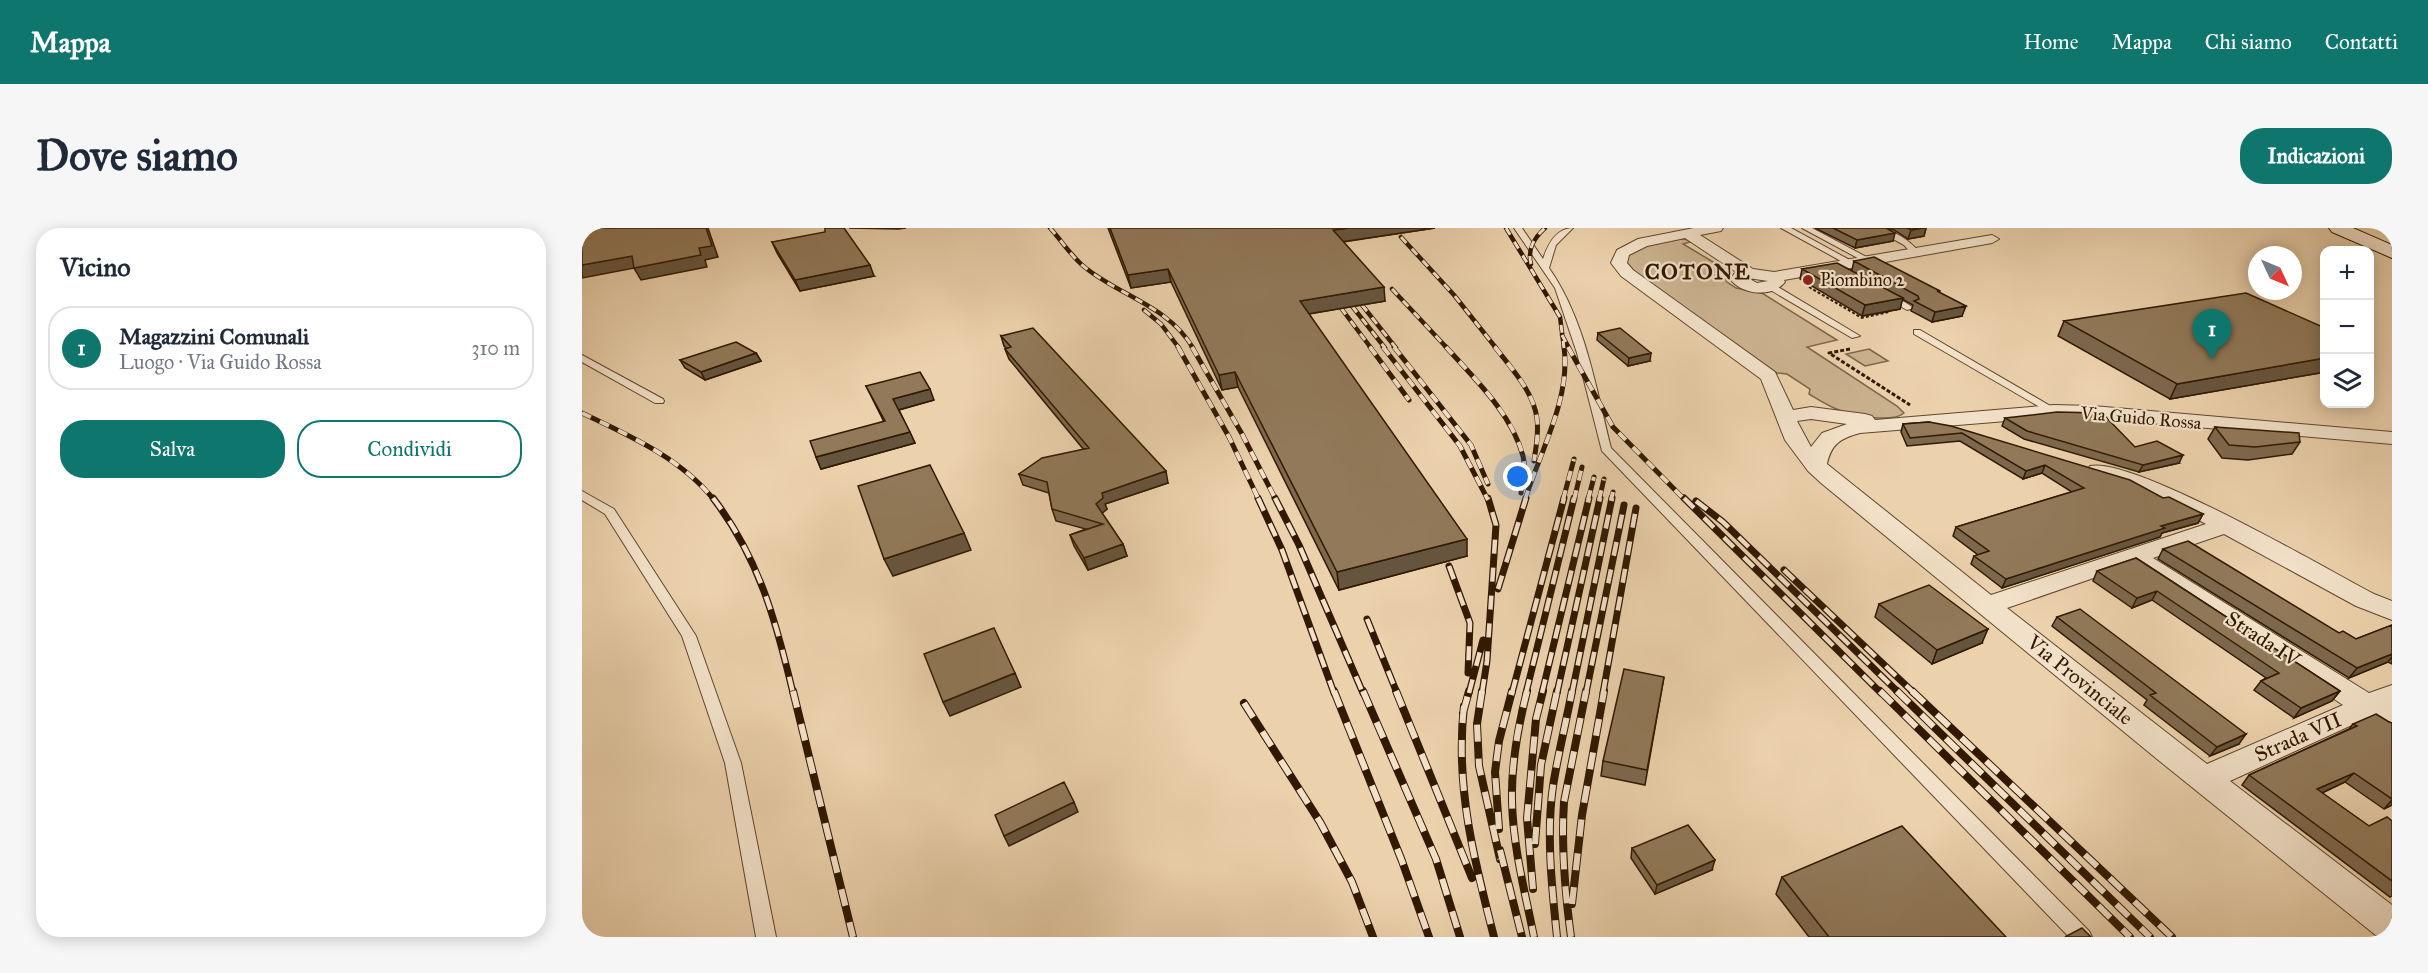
<!DOCTYPE html>
<html lang="it">
<meta charset="utf-8">
<style>
:root{--surface:#fff;--page:#f6f6f7;--text:#1f2937;--muted:#747a83;--line:#e0e1e3;--accent:#0f766e}
body{margin:0;font-family:"IM FELL Great Primer",serif;background:var(--page);color:var(--text)}
.controls{position:absolute;right:18px;top:18px;display:grid;overflow:hidden;border-radius:12px;box-shadow:0 3px 15px #0003}
.controls button{width:54px;height:54px;display:grid;place-items:center;padding:0;border:0;border-bottom:2px solid var(--line);background:var(--surface);color:var(--text);font:30px sans-serif}
.compass{position:absolute;left:1666px;top:18px;width:54px;height:54px;border-radius:50%;background:var(--surface);box-shadow:0 3px 15px #0003;rotate:134deg}
.you{position:absolute;left:936px;top:249px;width:21px;height:21px;margin:-15px;border:4px solid #fff;border-radius:50%;background:#1a73e8;box-shadow:0 0 0 9px #1a73e833}
.badge{display:grid;place-items:center;width:39px;height:39px;border-radius:50%;background:var(--accent);color:#fff;font-size:20px;font-weight:700}
.pin{position:absolute;translate:-50% -50px;filter:drop-shadow(0 2px 3px #0008)}
.pin::after{content:'';position:absolute;top:32px;width:21px;height:18px;background:inherit;clip-path:polygon(0 0,100% 0,50% 100%)}
.list{margin:0;padding:0;list-style:none}
h2{display:flex;justify-content:space-between;align-items:center;height:78px;margin:0;padding:0 24px;font-size:26px}
h2 small{font-size:20px;font-weight:400;color:var(--muted)}
.list li{display:grid;grid-template-columns:39px 1fr auto;gap:18px;align-items:center;box-sizing:border-box;height:84px;margin:0 12px 12px;padding:0 12px;border:2px solid var(--line);border-radius:24px}
.list b{display:block;font-size:22px;white-space:nowrap}
.list p{margin:0;font-size:20px;white-space:nowrap;color:var(--muted)}
.list em{font-size:20px;font-style:normal;color:var(--muted)}
.actions{display:flex;gap:12px;padding:18px 24px}
.actions a{flex:1;padding:14px 0;border:2px solid var(--accent);border-radius:24px;text-align:center;font-size:21px;color:var(--accent)}
.actions .main{background:var(--accent);color:#fff}
.icon{flex:none;width:33px;height:33px;fill:none;stroke:currentColor;stroke-width:2;stroke-linecap:round;stroke-linejoin:round}
.map{position:relative;flex:none;width:1810px;height:709px;overflow:hidden;border-radius:24px}
header{display:flex;align-items:center;gap:36px;box-sizing:border-box;height:84px;padding:0 30px;background:var(--accent);color:#fff}
header strong{font-size:28px}
nav{display:flex;gap:33px;margin-inline-start:auto;font-size:21px}
.intro{display:flex;align-items:center;justify-content:space-between;box-sizing:border-box;height:144px;padding:0 36px}
h1{margin:0;font-size:42px}
.button{padding:15px 27px;border-radius:24px;background:var(--accent);color:#fff;font-size:21px;font-weight:700}
main{display:flex;gap:36px;padding:0 36px}
aside{flex:1;background:var(--surface);border-radius:24px;box-shadow:0 3px 15px #0003}
.map>svg:first-child{display:block}
.green{fill:#cbb28f;stroke:#7e6648;stroke-width:1.5}
.lines{fill:none;stroke-linecap:round;stroke-linejoin:round}
.service-casing{stroke:#5f472b;stroke-width:2}
.minor-casing{stroke:#5f472b;stroke-width:2}
.secondary-casing{stroke:#301900;stroke-width:2}
.path-far1{stroke:#301900;stroke-width:2;stroke-dasharray:3 2;stroke-linecap:butt}
.path{stroke:#301900;stroke-width:3;stroke-dasharray:4 2;stroke-linecap:butt}
.service{fill:#f2e1c9;fill-rule:evenodd}
.minor{fill:#f2e1c9;fill-rule:evenodd}
.secondary{fill:#f2e1c9;fill-rule:evenodd}
.rail-far3-casing{stroke:#301900;stroke-width:4.5}
.rail-far2-casing{stroke:#301900;stroke-width:5}
.rail-far1-casing{stroke:#301900;stroke-width:7}
.rail-casing{stroke:#301900;stroke-width:8}
.rail-far3{stroke:#f2e1c9;stroke-width:3;stroke-dasharray:8;stroke-linecap:butt}
.rail-far2{stroke:#f2e1c9;stroke-width:4;stroke-dasharray:10;stroke-linecap:butt}
.rail-far1{stroke:#f2e1c9;stroke-width:4.5;stroke-dasharray:14;stroke-linecap:butt}
.rail{stroke:#f2e1c9;stroke-width:6;stroke-dasharray:17;stroke-linecap:butt}
.wall{fill:#7d684d;stroke:#301900;stroke-width:1.5}
.shaded-wall{fill:#66553e;stroke:#301900;stroke-width:1.5}
.building{fill:#917959;stroke:#301900;stroke-width:1.5}
.poi-dot{fill:#8f2418;stroke:#f2e1c9;stroke-width:2}
.labels{text-anchor:middle;dominant-baseline:central;stroke-width:4.5;stroke-linejoin:round;paint-order:stroke}
.far-poi-label{font-size:18px;fill:#301900;stroke:#f2e1c9;text-anchor:start}
.far-street-label{font-size:18px;fill:#301900;stroke:#f2e1c9}
.street-label{font-size:21px;fill:#301900;stroke:#f2e1c9}
.far-district-label{font-size:22px;font-weight:bold;letter-spacing:1.5px;fill:#301900;stroke:#f2e1c9}
</style>
<header>
<strong>Mappa</strong>
<nav><a>Home</a><a>Mappa</a><a>Chi siamo</a><a>Contatti</a></nav>
</header>
<div class="intro"><h1>Dove siamo</h1><a class="button">Indicazioni</a></div>
<main>
<aside>
<h2>Vicino<small></small></h2>
<ul class="list">
<li><span class="badge">1</span><div><b>Magazzini Comunali</b><p>Luogo · Via Guido Rossa</p></div><em>310 m</em></li>
</ul>
<div class="actions"><a class="main">Salva</a><a>Condividi</a></div>
</aside>
<div class="map">
<svg width="1810" height="709" viewBox="0 0 1810 709">
<rect width="100%" height="100%" fill="#ebd1ac"/>
<filter id="stains"><feTurbulence type="fractalNoise" baseFrequency=".00333" numOctaves="4"/><feColorMatrix values="0 0 0 0 .2 0 0 0 0 .09 0 0 0 0 .02 0 0 0 .5 -.17"/></filter>
<radialGradient id="worn" r=".72"><stop offset=".6" stop-color="#630" stop-opacity="0"/><stop offset="1" stop-color="#630" stop-opacity=".3"/></radialGradient>
<path class="green" d="M1096,10L1111,13L1101,16L1148,44L1143,50L1145,54L1154,60L1180,65L1255,112L1225,119L1315,178L1322,185C1310,195 1271,188 1257,182C1246,178 1237,172 1227,166L1228,161L1205,146L1195,145L1052,44L1044,34L1046,26L1057,19Z
M1287,121L1306,133L1283,138L1264,126Z"/>
<g class="lines">
<g class="service-casing">
<path id="service" d="M932,0H940L961,31C966,16 974,0 991,0L974,17L967,40C1003,91 1014,160 1029,220L1507,703L1510,709H1487L1020,223L995,125L973,60Z
M1199,0H1209L1275,36L1268,38Z
M1220,0H1230L1292,33L1285,35Z
M1291,0C1309,0 1327,11 1338,25L1331,27L1322,17Z
M1185,56H1191L1278,108L1270,110L1185,60Z
M1302,65H1308L1332,80L1325,82L1302,69Z
M1332,102H1338L1477,183L1476,185H1468L1332,106Z
M0,127L81,171L82,173L81,175H73L0,134Z
M0,263L32,281L114,408L159,535L194,709H174L143,535L100,408L23,286L0,272Z"/>
</g>
<g class="minor-casing">
<path id="minor" d="M1112,0H1141L1139,3L1118,7L1171,41L1192,44L1410,7L1417,11L1410,15L1202,52L1203,54C1190,70 1160,67 1148,51L1154,44L1103,10L1065,18L1047,27L1045,35L1051,42L1193,144L1211,182L1229,179L1283,186L1290,188L1293,192L1472,177L1511,178L1810,204V216L1511,190L1472,189L1278,205C1259,210 1249,216 1245,236L1409,367L1624,296C1586,275 1550,259 1508,248L1505,243L1508,238C1551,228 1744,341 1792,366L1810,373V392L1774,378L1642,306L1571,330L1787,465L1810,457V505L1799,502L1783,491L1648,553L1810,677V709H1796L1575,531L1239,255L1226,243L1203,212L1179,151L1039,48L1029,35L1035,22L1056,11ZM1166,50L1186,53L1175,55ZM1229,191L1265,196L1240,205L1229,219L1215,193ZM1549,337L1761,477L1625,536L1425,380Z"/>
</g>
<g class="secondary-casing">
<path id="secondary" d="M1747,0H1771L1810,17V30L1750,4Z"/>
</g>
<path class="path-far1" d="M1227,59L1280,90
M1279,90L1307,84"/>
<path class="path" d="M1268,121L1247,125L1328,177"/>
<use href="#service" class="service"/>
<use href="#minor" class="minor"/>
<use href="#secondary" class="secondary"/>
<g class="rail-far3-casing">
<path id="rail-far3" d="M468,0C480,13 491,31 505,41C541,69 587,79 611,120
M924,0L978,89L982,120
M819,9L872,67L914,120
M949,36C945,21 952,10 963,0
M810,61L865,120
M780,77L814,120
M770,78L803,120
M759,80L789,120
M562,82L579,96L597,120
M980,107L987,120"/>
</g>
<g class="rail-far2-casing">
<path id="rail-far2" d="M596,119L647,209L677,272
M610,119L660,206L694,272
M788,119L827,172
M801,119L878,218L906,272
M812,119L889,217L906,256
M864,119C892,150 930,186 941,228C944,240 941,253 939,265
M913,119C929,140 952,164 955,191C957,205 954,219 952,233
M986,119L1031,199L1103,272
M0,185C46,207 99,230 132,272
M943,272C958,223 989,171 982,119
M981,272L992,231
M992,272L1000,239
M1006,272L1012,249
M1017,272L1022,251
M1029,272L1031,264"/>
</g>
<g class="rail-far1-casing">
<path id="rail-far1" d="M131,270C177,330 194,393 211,465
M676,270L700,322L752,465
M693,270L717,317L781,465
M1102,270L1299,465
M1114,273L1141,294L1317,465
M867,338L888,395L886,445
M1202,342L1332,465
M916,361L944,270
M785,391L815,465
M887,465L901,412
M900,465L905,433L914,297L906,270
M930,465L982,270
M944,465L992,270
M960,465L1007,270
M975,465L1018,270
M990,465L1030,270
M1004,465L1042,277
M1021,465L1054,280"/>
</g>
<g class="rail-casing">
<path id="rail" d="M211,463L271,709
M752,463L820,633L847,709
M781,463L854,631L878,709
M814,463L890,650
M900,463L895,496L897,538L918,631
M945,463C936,499 929,536 930,573C931,619 943,664 952,709
M1298,463L1548,709
M1315,463L1568,709
M1330,463L1590,709
M662,475L738,594L770,654L791,709
M882,478C873,558 892,632 912,709
M881,485L887,463
M917,601L913,544L917,513L930,463
M953,616L959,537L975,463
M918,622L940,709
M951,661L945,590L954,491L961,463
M990,676L1000,587L1022,463
M975,709C970,660 964,607 971,558C976,526 984,495 990,463
M989,709C983,664 979,619 982,574L1004,463"/>
</g>
<use href="#rail-far3" class="rail-far3"/>
<use href="#rail-far2" class="rail-far2"/>
<use href="#rail-far1" class="rail-far1"/>
<use href="#rail" class="rail"/>
</g>
<path class="wall" d="M267,0H324L316,1Z
M526,0H853L761,14L803,73L727,86L885,328L757,362L656,159L640,162L589,54L549,60Z
M1233,0H1344L1342,8L1326,11L1312,2L1305,1L1311,13L1273,20Z
M190,14L292,48L218,63L195,25Z
M1272,33L1358,63L1357,65L1380,88L1350,94L1329,83L1331,77L1320,71L1318,81L1280,88L1218,51L1220,41L1270,42Z
M1482,93L1743,100V144L1588,171L1476,108Z
M1016,105L1068,133L1046,138L1015,112Z
M419,108L586,255L523,276L525,281L520,285L541,316L545,328L506,342L492,318L488,307L504,301L474,293L470,281L467,265L441,257L437,246L502,222L427,131L423,121H425L422,118Z
M174,125L179,133L123,152L103,140L98,132Z
M284,158L352,172L317,182L333,215L239,241L234,229L302,194Z
M1423,190L1553,219L1597,235L1557,244L1442,211L1420,198Z
M1347,194L1581,270L1621,286L1616,295L1580,305L1578,309L1420,360L1389,336L1392,328L1396,327L1371,308L1374,299L1490,264L1460,245L1441,251L1378,213L1325,218L1319,204L1321,196Z
M1633,199L1718,214L1710,226L1666,232L1640,230L1626,211Z
M1581,321L1757,405L1774,411L1810,397V436L1806,434L1767,450L1576,331Z
M1554,330L1758,463L1750,473L1712,490L1672,462L1679,453L1684,450L1570,372L1550,380L1511,353L1515,343Z
M1297,376L1400,415L1350,436L1293,389Z
M1475,389L1657,516L1628,528L1562,477L1565,472L1470,398Z
M1082,449L1063,557L1019,548L1021,533Z
M1807,494L1810,495V577L1802,581L1763,554L1740,565L1787,598L1810,593V668L1808,669L1660,557L1667,547L1767,501L1771,496Z
M1050,620L1130,642L1073,666L1049,630Z
M1200,649L1424,709H1227L1194,666Z"/>
<path class="shaded-wall" d="M124,0H126L136,29L123,32L125,39L59,52L52,40L0,50V37L50,28L117,20Z
M767,0H853L752,15L751,2Z
M1341,0H1344L1342,8L1326,11L1329,2Z
M1313,5L1311,13L1273,20L1275,12Z
M288,37L292,48L218,63L213,52Z
M586,41L589,54L549,60L546,47Z
M802,59L803,73L720,87L718,73Z
M1321,70L1318,81L1280,88L1283,77Z
M1384,78L1380,88L1350,94L1353,84Z
M174,125L179,133L123,152L119,144Z
M1069,125L1068,133L1046,138L1047,130Z
M1743,130V144L1588,171L1595,156Z
M653,144L656,159L640,162L637,147Z
M348,161L352,172L316,182L311,171Z
M328,204L333,215L239,241L234,229Z
M1601,227L1597,235L1557,244L1561,237Z
M1463,237L1460,245L1441,251L1444,243Z
M584,243L586,255L523,276L525,281L518,287L514,276L520,265Z
M1621,286L1616,295L1580,305L1578,309L1420,360L1424,351L1579,298Z
M382,305L389,322L311,348L302,331Z
M885,311V328L757,362L755,344Z
M541,316L545,328L506,342L502,330Z
M1575,363L1570,372L1550,380L1555,370Z
M1406,401L1400,415L1350,436L1355,422Z
M1810,426V429L1806,434L1767,450L1775,440Z
M433,445L439,459L368,488L361,474Z
M1758,463L1750,473L1712,490L1719,480Z
M1664,506L1657,516L1628,528L1635,519Z
M1772,545L1763,554L1727,571L1735,561Z
M1810,572V577L1802,581Z
M492,574L496,584L427,618L422,608Z
M1133,632L1130,642L1073,666L1075,657Z"/>
<path class="building" d="M0,0H124L130,18L117,20L119,27L52,40L50,28L0,37Z
M243,0H262L288,37L213,52L190,14L243,4Z
M528,0H767L751,2L802,59L718,73L885,311L755,344L653,144L637,147L586,41L546,47Z
M1251,0H1304L1313,5L1275,12Z
M1325,0H1341L1329,2Z
M1292,29L1358,63H1355L1384,78L1353,84L1332,73L1337,71L1336,68L1272,33Z
M1255,35L1321,70L1283,77L1220,41Z
M1664,65L1743,100V130L1595,156L1482,93Z
M451,100L584,243L520,265L521,270L514,276L541,316L502,330L488,307L521,296L470,281L465,254L437,246L460,230L507,220L423,121L429,119L419,108Z
M1038,100L1069,125L1047,130L1016,105Z
M154,114L174,125L119,144L98,132Z
M338,144L348,161L311,171L328,204L234,229L228,213L303,193L284,158Z
M1475,184L1520,185L1553,219L1575,213L1601,227L1561,237L1445,203L1423,190Z
M1347,194L1369,198L1548,252L1581,270L1587,269L1621,286L1579,298L1583,300L1424,351L1392,328L1407,323L1374,299L1502,260L1463,237L1444,243L1380,205L1328,210L1321,196Z
M1633,199L1717,205L1718,214L1673,219L1647,217Z
M348,237L382,305L302,331L276,258Z
M1606,313L1757,405L1761,403L1774,411L1810,397V426L1775,440L1581,321Z
M1554,330L1758,463L1719,480L1679,453L1697,445L1575,363L1555,370L1515,343Z
M1347,357L1406,401L1355,422L1297,376Z
M1498,381L1664,506L1635,519L1568,467L1574,465L1475,389Z
M412,400L433,445L361,474L342,426Z
M1042,441L1082,449L1065,542L1021,533Z
M1794,486L1807,494L1810,495V571L1772,545L1735,561L1787,598L1805,589L1810,593V653L1667,547L1775,498L1771,496Z
M482,554L492,574L422,608L413,587Z
M1106,597L1133,632L1075,657L1050,620Z
M1320,598L1424,709H1247L1200,649Z
M1500,700L1509,709H1483Z"/>
<circle class="poi-dot" cx="1226" cy="52" r="6"/>
<g class="labels">
<g class="far-poi-label">
<text x="1238" y="52">Piombino 2</text>
</g>
<g class="far-street-label">
<text transform="translate(1559 190) rotate(5)">Via Guido Rossa</text>
</g>
<g class="street-label">
<text transform="translate(1681 411) rotate(33)">Strada IV</text>
<text transform="translate(1498 452) rotate(39)">Via Provinciale</text>
<text transform="translate(1716 509) rotate(-24)">Strada VII</text>
</g>
<g class="far-district-label">
<text x="1116" y="43">COTONE</text>
</g>
</g>
<rect width="100%" height="100%" filter="url(#stains)"/>
<rect width="100%" height="100%" fill="url(#worn)"/>
</svg>
<div class="controls">
<button>+</button>
<button>−</button>
<button><svg class="icon" aria-label="layers" viewBox="0 0 24 24"><path d="M12 4l9 5-9 5-9-5zM3 14l9 5 9-5"/></svg></button>
</div>
<svg class="compass" viewBox="-18 -18 36 36"><path d="M0-13l5 13h-10z" fill="#e53935"/><path d="M0 13l5-13h-10z" fill="#747a83"/></svg>
<div class="you"></div>
<div class="pin badge" style="left:1630px;top:131px">1</div>
</div>
</main>
